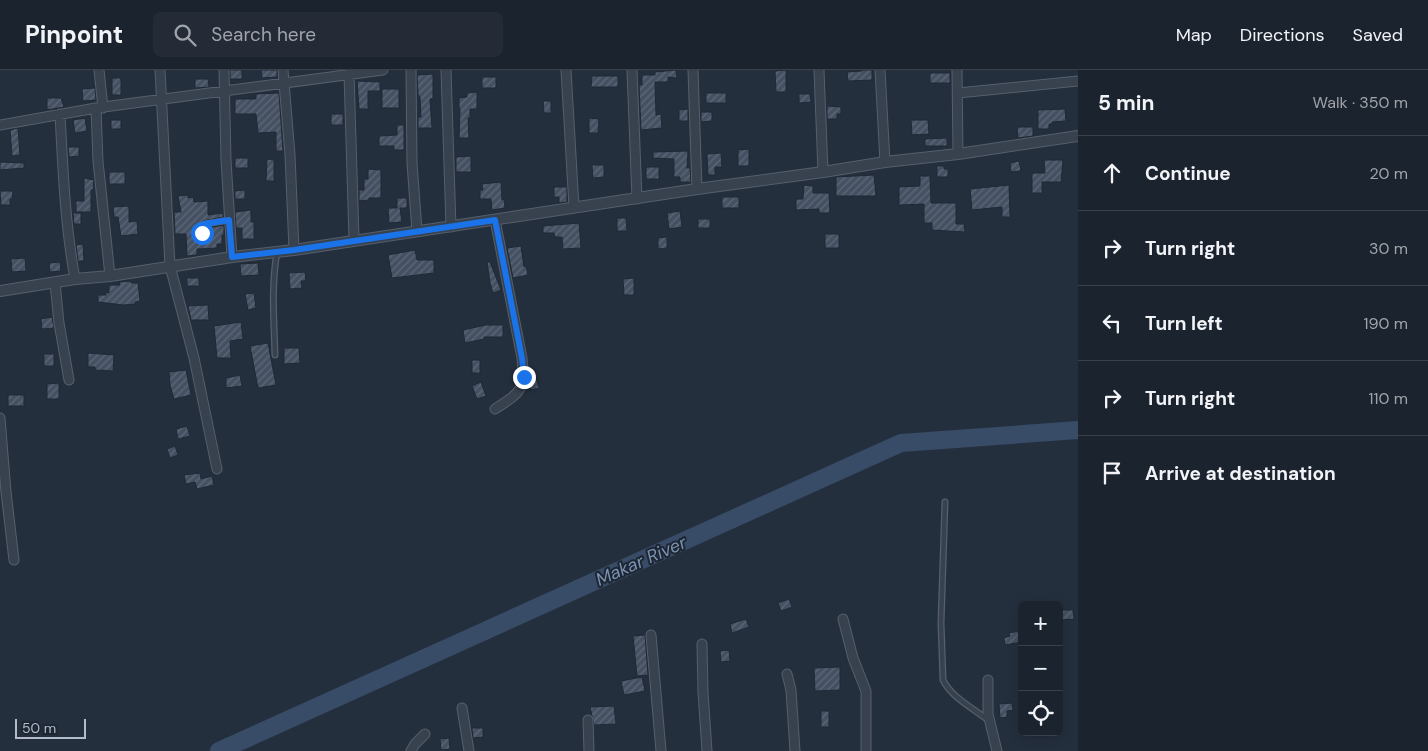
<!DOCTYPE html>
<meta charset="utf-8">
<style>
:root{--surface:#1b232e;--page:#242b36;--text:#f1f3f6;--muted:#a0a4aa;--line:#39404a}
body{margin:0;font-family:"DM Sans",sans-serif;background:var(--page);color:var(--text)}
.controls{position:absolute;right:15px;bottom:15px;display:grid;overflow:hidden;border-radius:8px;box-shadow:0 2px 12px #0003}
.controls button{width:45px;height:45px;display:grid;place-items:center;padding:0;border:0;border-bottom:1px solid var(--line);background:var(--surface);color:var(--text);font:25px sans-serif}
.scale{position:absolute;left:15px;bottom:12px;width:71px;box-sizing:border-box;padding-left:5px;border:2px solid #b4bcc9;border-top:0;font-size:14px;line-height:18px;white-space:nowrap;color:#b4bcc9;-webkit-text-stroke:4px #1d2633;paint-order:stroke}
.stop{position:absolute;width:15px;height:15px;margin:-11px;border:4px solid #1a73e8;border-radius:50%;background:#fff}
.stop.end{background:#1a73e8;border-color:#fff;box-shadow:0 1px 5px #0008}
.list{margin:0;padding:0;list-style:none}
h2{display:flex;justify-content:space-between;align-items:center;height:65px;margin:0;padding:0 20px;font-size:21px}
h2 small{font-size:16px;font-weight:400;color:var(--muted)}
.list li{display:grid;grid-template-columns:32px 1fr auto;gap:15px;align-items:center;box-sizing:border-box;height:75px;padding:0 20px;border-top:1px solid var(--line)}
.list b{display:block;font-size:19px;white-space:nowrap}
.list em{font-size:16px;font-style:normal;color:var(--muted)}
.icon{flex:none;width:28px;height:28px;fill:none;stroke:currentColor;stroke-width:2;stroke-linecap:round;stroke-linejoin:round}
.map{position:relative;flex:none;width:1078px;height:681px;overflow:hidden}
header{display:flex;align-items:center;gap:30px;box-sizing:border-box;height:70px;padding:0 25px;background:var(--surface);border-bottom:1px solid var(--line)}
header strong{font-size:24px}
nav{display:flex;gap:28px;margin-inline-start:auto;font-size:18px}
.search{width:350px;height:45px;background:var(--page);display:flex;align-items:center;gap:12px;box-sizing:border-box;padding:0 18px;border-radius:8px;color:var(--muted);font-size:19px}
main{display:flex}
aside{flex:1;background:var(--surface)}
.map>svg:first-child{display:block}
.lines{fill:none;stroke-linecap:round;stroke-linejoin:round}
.river{stroke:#394c67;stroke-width:18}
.building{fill:url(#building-hatch);stroke:#1f2835}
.service-casing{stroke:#565f6c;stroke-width:7}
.minor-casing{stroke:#565f6c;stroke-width:11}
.tertiary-casing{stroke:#565f6c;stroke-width:12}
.service{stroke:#38414e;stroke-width:4.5}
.minor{stroke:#38414e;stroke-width:9}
.tertiary{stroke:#38414e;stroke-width:10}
.route{stroke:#1a73e8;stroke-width:6}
.labels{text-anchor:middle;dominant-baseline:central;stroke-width:4;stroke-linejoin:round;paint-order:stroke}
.water-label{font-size:18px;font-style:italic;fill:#7c92b1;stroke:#1d2633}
</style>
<header>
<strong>Pinpoint</strong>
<div class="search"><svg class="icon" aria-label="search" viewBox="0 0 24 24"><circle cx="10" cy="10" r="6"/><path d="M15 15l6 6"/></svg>Search here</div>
<nav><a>Map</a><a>Directions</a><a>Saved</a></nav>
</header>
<main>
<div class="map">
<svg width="1078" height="681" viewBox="0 0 1078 681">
<defs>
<pattern id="building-hatch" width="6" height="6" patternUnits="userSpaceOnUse" patternTransform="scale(1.25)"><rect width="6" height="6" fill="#455162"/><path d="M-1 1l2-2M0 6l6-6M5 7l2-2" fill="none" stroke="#5d6877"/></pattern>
</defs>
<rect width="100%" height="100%" fill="#242f3e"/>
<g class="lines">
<path class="river" d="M219,681L901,373L1078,360"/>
</g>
<path class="building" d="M230,0H242V9H230Z
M261,0H277V7L262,8Z
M676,0L677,8L668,7V12H655L656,45L661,44L662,58L641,60L639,15H642V5H655V2Z
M786,0V22H776L775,1Z
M862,0H872V10L848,11L847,2L862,1Z
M930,3H950V13H930Z
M433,4V29H430L432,58H418V47H421L420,28L418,24L417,5Z
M592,6H618V17H591Z
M482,7H496V18H482Z
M112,8H121V25H112Z
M195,9H208L209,17L195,18Z
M357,11L380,12V21H368V39H359Z
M95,18L96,30L83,31L82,19Z
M382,19H399V38H382Z
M477,22V39H470V48H468L469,68H459L460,39H459V28L467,27V23Z
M279,23L283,81H276V62L258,63L256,44H235V29H256V24Z
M706,23H726V33H706Z
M799,24H810L811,32L799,33Z
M47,28H61L64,37L47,40Z
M543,31H551V43H544Z
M827,36L841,37V44H837V49H827Z
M688,39V51H679V40Z
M1065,39L1066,51L1052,52V54H1049V59H1038V40Z
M701,42H712V51L701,52Z
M331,44H343V55H331Z
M85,48L87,61L75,63L73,50Z
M589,48L599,49L598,63H589Z
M111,50H121V59H111Z
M911,50H928L929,64L912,65Z
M397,55H404V80H394V76H379V66L397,65Z
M1017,57H1033V66L1018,68Z
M18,58L20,85L12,86L10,60Z
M947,68V76H925V69Z
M68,77H79V86L69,87Z
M749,79V96H738V80Z
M688,81L687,98H690L691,112H680V107H674V89L653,88V82Z
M721,83L722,97H715V105H708L707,84Z
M471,86V102H456V87Z
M235,88H248V98H235Z
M267,89L274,90V111H266Z
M1044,90H1063L1061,112H1042V123H1032V103H1045Z
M1019,91L1021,101L1011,102L1010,93Z
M0,92L24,93V98L0,100Z
M592,95H604V107L593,108Z
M937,96H944V99H948V107H937Z
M646,97H659V109H646Z
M368,99L381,100V128H369V130L359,131V120H364V109H368Z
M109,102H125V114H109Z
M874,105L876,126H836V107Z
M920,106H930L931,133H956V154H964L965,162L932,160V153H924V134L899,135V117L920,116Z
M84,108L94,110L93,120H91V142H76V131H84Z
M501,112L502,130L504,129L505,138L492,140L491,129H480V120H483L482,114Z
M804,115L813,116V123H829L830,143H819V139L796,140V129H803Z
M1009,115L1010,147H1002V137L972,140L970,119Z
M554,117H567V132L559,133V127H554Z
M245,120V129H235V121Z
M0,121H13L12,129H10V135H1Z
M188,125V128L193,127L194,132L208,131V145L223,143V147L203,151L197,158L199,165L202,167L206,165L207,158L224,155V165H222V174H217V178L197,179V185L187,186L186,164H175L174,142H181L178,126Z
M722,127H739V138H722Z
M397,128H407V138H400L402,152L389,153L388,138H397Z
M129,136V152L137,151L138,164L121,166L118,147H114L113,137Z
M251,140V152H254V169H242V158H236L235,142Z
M680,141L682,157L669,159L667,143Z
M73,143H81V154H74Z
M617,148H626L627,161H617Z
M698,149H710V158H698Z
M579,153L581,178L563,179L562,167H555L554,163H543V156Z
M825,164H839V178H825Z
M667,167V178L658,179V168Z
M83,174L84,191H78L76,175Z
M521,176L524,197L526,196L528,205L513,208L507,178Z
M415,180L417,190H434V203L392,208L388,185Z
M25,188L26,201L12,202L11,189Z
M60,192L61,201L50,202L49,193Z
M487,192H490L501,220L493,223L490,213Z
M258,193L259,205L241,206L240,194Z
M305,202L306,211H301L302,218L290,219L289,203Z
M187,208H199V216H187Z
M634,208V225H624L623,209Z
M131,211V213H138L140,231L135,232V234L124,235L98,232V225H106V222L109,223V215H120L119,212Z
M254,223L256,238L248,240L245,224Z
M208,235L209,250H191L188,236Z
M52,247L54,258L42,259L41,249Z
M241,252L243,269L230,271L231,288H217L214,256Z
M486,255H503V267H484V269L465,273L463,260Z
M268,273L276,315L258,318L250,276Z
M284,278H299L300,293L284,294Z
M88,283L114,285L113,301L95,300V297H88Z
M44,284H54V296H44Z
M472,290H480V303H472Z
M186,300L191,325L174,329L170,315L169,302Z
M240,305L242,316L226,318V308Z
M536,308L539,318L531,320L529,310Z
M481,312L486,326L477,329L472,316Z
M59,313V329H47V314Z
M8,325H24V336H8Z
M187,356L190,366L178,369L176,359Z
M175,376L178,385L170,388L167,379Z
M200,403L201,409L212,406L214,415L197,419L195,412L186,414L184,405Z
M789,529L792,537L781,541L778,533Z
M1059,540H1073L1074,549L1059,550Z
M746,549L749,557L732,563L730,554Z
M1019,561L1022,568V572L1005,575L1004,568L1010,566L1009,563Z
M645,565L648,605L637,606L633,566Z
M729,580L730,591L721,592L720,581Z
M840,597V620L815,621L814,598Z
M642,607L645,621L624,625L621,611Z
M1012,633L1013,640L1007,641V647L1000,648L999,634Z
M614,636L616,654L594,655L590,637Z
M821,641H829V657H821Z
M472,658H483V667L473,668Z
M449,668L450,679L441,680L440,669Z"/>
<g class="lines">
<g class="service-casing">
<path id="service" d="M202,163L201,158L205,154L229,150
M275,285C274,250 271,217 277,182
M945,432L941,553L943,610C951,627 973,638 988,650"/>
</g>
<g class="minor-casing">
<path id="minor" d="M99,0L103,38
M160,0L170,196L194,288L217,399
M224,0L226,90L232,187
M283,0L290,85L294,180
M411,0L412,93L417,161
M446,0L451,157
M566,0L574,137
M632,0L637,129
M693,0L697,119
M819,0L823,102
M880,0L885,92
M957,0L958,84
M349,4L354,170
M958,23L1078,11
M96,38L98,91L110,206
M60,44C63,100 65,154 75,209
M0,55L96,38L383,0
M55,213L59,253L69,310
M495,339C521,322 525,321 522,288L495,150
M0,348L6,422L14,490
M843,549L853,588L866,621V681
M651,565L661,681
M702,574L703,622L707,681
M787,604L791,620L795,681
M988,610V644L997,681
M462,638L469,681
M588,650L589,681
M411,681L415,674L425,664"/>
</g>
<g class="tertiary-casing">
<path id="tertiary" d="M0,221L75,209L110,206L232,187L294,180L697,119L823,102L885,92L958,84L1078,66"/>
</g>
<use href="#service" class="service"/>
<use href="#minor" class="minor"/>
<use href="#tertiary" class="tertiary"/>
</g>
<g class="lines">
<path class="route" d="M202,163L201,158L204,154L229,150L232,187L294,180L495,150L522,288L524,307"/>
</g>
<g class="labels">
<g class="water-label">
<text transform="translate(641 491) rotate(-24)">Makar River</text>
</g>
</g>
</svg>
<div class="controls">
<button>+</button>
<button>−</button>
<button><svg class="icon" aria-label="locate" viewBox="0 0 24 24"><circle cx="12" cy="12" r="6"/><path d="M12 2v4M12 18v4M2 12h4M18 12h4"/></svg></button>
</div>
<div class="scale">50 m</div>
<div class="stop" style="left:202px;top:163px"></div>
<div class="stop end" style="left:524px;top:307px"></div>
</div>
<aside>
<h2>5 min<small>Walk · 350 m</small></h2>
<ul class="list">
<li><svg class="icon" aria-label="ahead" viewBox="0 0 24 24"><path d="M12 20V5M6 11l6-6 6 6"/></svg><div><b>Continue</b></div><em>20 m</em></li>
<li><svg class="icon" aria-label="right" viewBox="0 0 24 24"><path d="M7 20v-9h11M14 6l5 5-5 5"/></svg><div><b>Turn right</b></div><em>30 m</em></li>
<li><svg class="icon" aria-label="left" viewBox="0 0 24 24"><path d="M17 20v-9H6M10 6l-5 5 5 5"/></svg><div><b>Turn left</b></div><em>190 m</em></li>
<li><svg class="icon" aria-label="right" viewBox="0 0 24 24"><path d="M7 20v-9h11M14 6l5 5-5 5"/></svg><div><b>Turn right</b></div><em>110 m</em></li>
<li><svg class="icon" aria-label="arrive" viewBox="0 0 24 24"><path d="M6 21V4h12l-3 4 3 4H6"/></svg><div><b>Arrive at destination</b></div></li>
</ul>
</aside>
</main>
